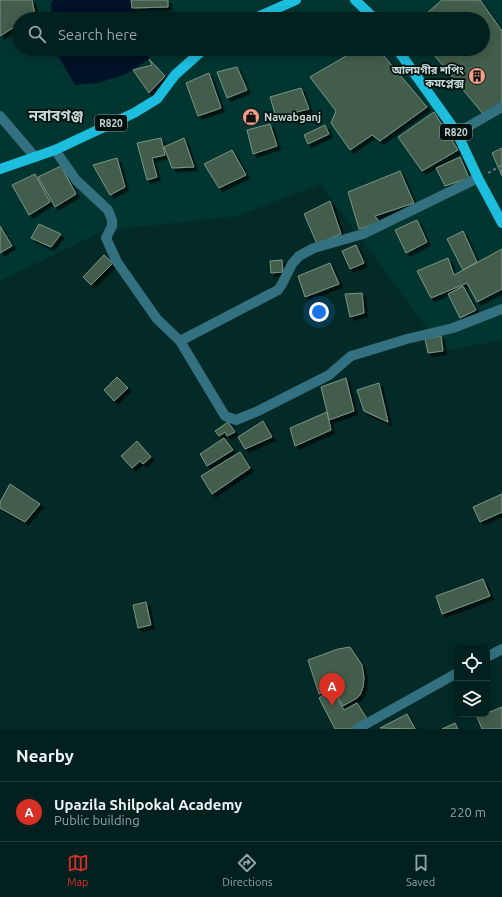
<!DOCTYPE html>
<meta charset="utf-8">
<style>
:root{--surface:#02201d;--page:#102d2a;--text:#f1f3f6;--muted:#96a3a4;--line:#233e3b;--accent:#d93025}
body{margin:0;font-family:Ubuntu,"Noto Sans Bengali",sans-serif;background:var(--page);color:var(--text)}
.controls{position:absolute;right:12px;bottom:12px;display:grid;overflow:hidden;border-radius:8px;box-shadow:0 2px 10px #0003}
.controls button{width:36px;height:36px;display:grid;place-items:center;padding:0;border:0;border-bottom:1px solid var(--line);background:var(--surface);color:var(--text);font:20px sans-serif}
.you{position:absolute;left:319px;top:312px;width:14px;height:14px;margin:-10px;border:3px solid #fff;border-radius:50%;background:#1a73e8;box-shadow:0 0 0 6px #1a73e833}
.badge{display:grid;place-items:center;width:26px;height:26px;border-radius:50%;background:var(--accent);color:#fff;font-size:13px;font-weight:700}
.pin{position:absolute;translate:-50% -33px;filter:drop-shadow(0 1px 2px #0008)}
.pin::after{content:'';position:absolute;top:21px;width:14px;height:12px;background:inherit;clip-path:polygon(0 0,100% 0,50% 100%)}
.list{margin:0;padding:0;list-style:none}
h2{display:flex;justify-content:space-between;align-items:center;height:52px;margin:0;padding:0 16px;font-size:17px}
h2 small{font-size:13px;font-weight:400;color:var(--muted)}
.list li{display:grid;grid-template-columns:26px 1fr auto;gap:12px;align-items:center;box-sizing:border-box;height:60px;padding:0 16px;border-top:1px solid var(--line)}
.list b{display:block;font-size:15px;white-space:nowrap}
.list p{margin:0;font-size:13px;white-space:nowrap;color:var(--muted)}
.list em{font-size:13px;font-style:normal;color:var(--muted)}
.icon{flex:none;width:22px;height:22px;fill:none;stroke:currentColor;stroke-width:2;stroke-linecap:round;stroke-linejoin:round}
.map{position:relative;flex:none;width:502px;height:729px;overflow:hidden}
.search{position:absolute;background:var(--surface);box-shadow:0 2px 10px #0003;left:12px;right:12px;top:12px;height:44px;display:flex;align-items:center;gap:10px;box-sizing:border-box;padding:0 14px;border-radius:22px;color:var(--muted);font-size:15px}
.sheet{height:112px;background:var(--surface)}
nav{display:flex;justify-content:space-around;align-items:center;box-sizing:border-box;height:56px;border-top:1px solid var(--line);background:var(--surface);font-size:11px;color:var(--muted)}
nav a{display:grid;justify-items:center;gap:2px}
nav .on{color:var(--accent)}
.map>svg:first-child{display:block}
.built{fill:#003530;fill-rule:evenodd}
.water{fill:#001227}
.building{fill:#425d4b;stroke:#7a9784;filter:url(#shadow)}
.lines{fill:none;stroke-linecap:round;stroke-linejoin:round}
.path{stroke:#64817e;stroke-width:2;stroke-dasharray:3 3;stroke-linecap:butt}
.minor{stroke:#337080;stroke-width:10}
.major{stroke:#1dbdde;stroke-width:10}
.labels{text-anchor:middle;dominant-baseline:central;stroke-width:3.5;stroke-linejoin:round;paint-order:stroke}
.shield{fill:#03100e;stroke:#8c9d9b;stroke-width:1}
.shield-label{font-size:10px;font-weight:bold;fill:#c6dad7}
.poi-label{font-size:11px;font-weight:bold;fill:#c6dad7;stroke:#03100e;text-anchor:end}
.district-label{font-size:15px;font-weight:bold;fill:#c6dad7;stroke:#03100e}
</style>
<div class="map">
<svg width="502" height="729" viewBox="0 0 502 729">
<defs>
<filter id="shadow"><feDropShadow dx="3.5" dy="3.5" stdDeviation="0" flood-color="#0009"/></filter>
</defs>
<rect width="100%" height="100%" fill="#032a27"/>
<path class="built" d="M0,0H502V340L444,351L320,184L237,216L103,231L0,281ZM19,19H483V49H19Z"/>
<path class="water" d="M54,0H130L140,19H52L51,2Z
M54,49H152L149,59L126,74L98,83L75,85Z"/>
<path class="building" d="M0,0H32L35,15L27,19H19V24L0,36Z
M131,0H168V7L132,8Z
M442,0H480L502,31V102L484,115L429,49H483V19H420Z
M358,49H378L427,107L380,141L372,135L350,150L331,123L336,111L310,77Z
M149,59L165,76L149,93L133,70L152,65Z
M237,67L247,90L227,98L217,72Z
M209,73L221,108L198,116L186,83Z
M301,88L309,109L276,117L270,97Z
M434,112L458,150L422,171L398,137Z
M270,124L277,146L253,154L247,130Z
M325,125L329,134L308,144L304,135Z
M161,138L165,155L152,158L157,177L147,180L137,143Z
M184,138L194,167L172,168L164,147Z
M502,148V176L492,153Z
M232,150L246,175L219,188L204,164Z
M460,157L469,178L445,186L436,168Z
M117,158L125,187L110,195L93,165Z
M61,166L76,194L55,207L38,177Z
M400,171L414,203L375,216L380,223L359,229L348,192Z
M35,174L50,202L29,215L12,185Z
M330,201L341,234L317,244L304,214Z
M417,220L427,242L406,253L395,230Z
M39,224L61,234L51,247L31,238Z
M0,226L12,246L0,253Z
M463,231L477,262L463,270L447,239Z
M356,245L364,263L350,269L342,251Z
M502,249V289L477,302L467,283L431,298L417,271L448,258L454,275Z
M104,255L113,263L91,285L83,277Z
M282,260L283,272L271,273L270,261Z
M330,263L339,284L305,297L298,276Z
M463,286L476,310L460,318L448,294Z
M362,293L364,313L350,317L345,294Z
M441,336L443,351L428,353L425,339Z
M117,377L128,388L114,401L104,390Z
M346,378L354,411L329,420L321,387Z
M379,383L388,422L364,411L357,390Z
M327,412L331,430L295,446L290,428Z
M263,421L272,437L245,449L238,437Z
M228,422L235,432L227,436L225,432L219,436L215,431Z
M224,438L233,450L207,466L200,454Z
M137,441L151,457L143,464L140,461L132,468L121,456Z
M240,452L250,468L212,494L201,476Z
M10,484L40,504L25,522L0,508V502Z
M502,494V512L480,522L473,507Z
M483,579L490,596L442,614L436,596Z
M146,602L151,625L138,628L133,605Z
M350,647L362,665L364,678L363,687L360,695L357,698L343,706L333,689L319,694L308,660L338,649Z
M331,689L344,710L357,703L368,720L353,729H335L319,698Z
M502,707V729H482L477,717Z
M407,714L415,729L380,728Z
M455,723L458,729H442Z"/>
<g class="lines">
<path class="path" d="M488,173L502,165"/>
<path class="minor" d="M0,116L35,157
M457,133L502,107
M55,150L76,180L108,210L112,220V226L106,238L117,262L157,319L180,341L225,416L236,420L258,411L329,375L351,356L407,339L453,328L502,309
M180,341L278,290L282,284L292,264L299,256L314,248L363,234L478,178
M487,657L502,649
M357,729L457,673"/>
<path class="major" d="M355,0L375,19
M253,19L296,0
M397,49L457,133L478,178L502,223
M0,169L55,150L134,113L157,99L175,75L204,49"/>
</g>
<defs>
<g id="building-disc" transform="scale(0.9)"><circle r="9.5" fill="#f49e8a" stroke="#03100e"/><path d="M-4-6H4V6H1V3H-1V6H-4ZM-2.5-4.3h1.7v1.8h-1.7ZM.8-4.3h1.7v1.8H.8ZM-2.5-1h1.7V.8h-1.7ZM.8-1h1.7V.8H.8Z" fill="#111"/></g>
<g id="shop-disc" transform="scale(0.9)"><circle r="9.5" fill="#f49e8a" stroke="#03100e"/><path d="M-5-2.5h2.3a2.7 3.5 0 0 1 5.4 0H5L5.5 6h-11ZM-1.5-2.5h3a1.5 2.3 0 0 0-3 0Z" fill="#111"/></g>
</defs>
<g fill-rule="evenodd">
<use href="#building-disc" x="477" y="76"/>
<use href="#shop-disc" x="251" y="117"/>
</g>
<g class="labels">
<g class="shield">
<rect x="95" y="115" width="32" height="16" rx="3"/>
<rect x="440" y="124" width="32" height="16" rx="3"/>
</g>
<g class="shield-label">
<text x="111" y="123">R820</text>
<text x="456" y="132">R820</text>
</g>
<g class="poi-label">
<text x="464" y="70">আলমগীর শপিং<tspan x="464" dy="13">কমপ্লেক্স</tspan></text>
<text x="264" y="117" text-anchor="start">Nawabganj</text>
</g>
<g class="district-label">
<text x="56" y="115">নবাবগঞ্জ</text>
</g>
</g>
</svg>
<div class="controls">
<button><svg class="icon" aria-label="locate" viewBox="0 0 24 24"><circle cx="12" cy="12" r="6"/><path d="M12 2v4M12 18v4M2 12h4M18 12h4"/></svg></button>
<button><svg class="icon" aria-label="layers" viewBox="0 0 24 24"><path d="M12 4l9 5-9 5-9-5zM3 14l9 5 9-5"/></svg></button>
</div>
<div class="you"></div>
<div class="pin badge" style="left:332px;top:706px">A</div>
<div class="search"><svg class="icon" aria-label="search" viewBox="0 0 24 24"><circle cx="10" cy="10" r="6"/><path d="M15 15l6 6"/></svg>Search here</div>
</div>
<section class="sheet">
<h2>Nearby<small></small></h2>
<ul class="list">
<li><span class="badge">A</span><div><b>Upazila Shilpokal Academy</b><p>Public building</p></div><em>220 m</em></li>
</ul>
</section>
<nav>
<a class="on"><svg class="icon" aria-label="map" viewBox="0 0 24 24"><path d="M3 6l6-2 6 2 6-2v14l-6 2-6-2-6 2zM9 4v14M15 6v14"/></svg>Map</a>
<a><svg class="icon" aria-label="directions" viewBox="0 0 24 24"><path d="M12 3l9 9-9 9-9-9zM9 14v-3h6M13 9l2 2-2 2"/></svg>Directions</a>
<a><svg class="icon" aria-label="saved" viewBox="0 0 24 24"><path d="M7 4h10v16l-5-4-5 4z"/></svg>Saved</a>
</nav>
